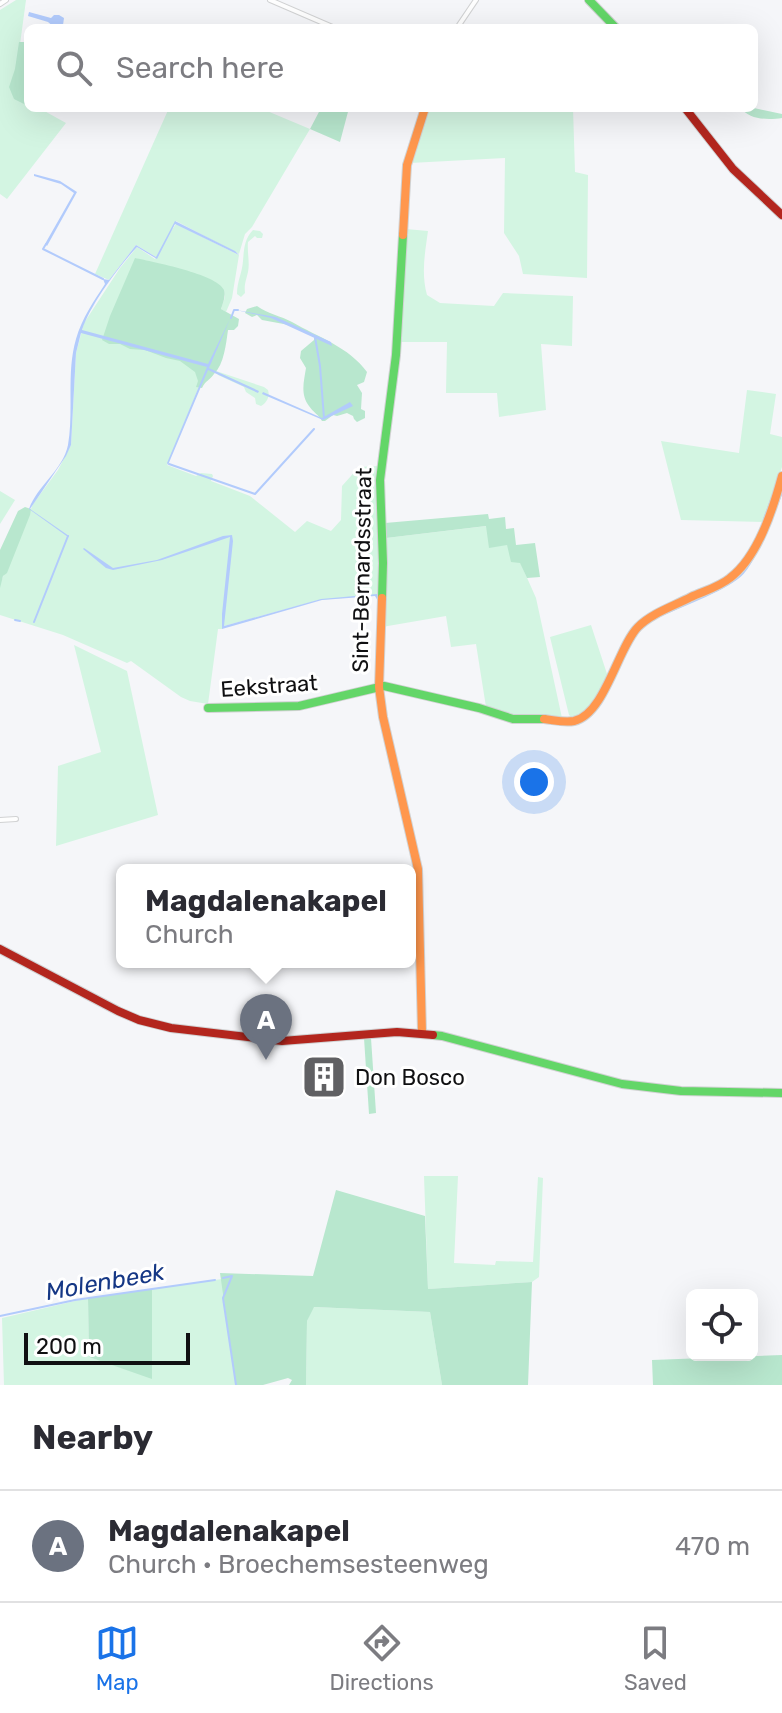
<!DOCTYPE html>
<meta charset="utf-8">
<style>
:root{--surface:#fff;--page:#f7f7f7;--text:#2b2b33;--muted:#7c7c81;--line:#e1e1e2;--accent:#1a73e8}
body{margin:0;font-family:Rubik,sans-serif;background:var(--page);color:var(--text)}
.controls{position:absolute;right:24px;bottom:24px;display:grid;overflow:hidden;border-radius:12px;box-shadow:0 8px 32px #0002}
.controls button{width:72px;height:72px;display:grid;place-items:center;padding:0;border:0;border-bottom:2px solid var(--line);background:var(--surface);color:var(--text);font:40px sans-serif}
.scale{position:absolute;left:24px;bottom:20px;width:166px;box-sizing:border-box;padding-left:8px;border:4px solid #101012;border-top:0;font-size:22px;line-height:28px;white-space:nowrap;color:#101012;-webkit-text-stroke:6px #fff;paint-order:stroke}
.you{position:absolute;left:534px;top:782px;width:28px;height:28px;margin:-20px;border:6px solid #fff;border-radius:50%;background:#1a73e8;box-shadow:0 0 0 12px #1a73e833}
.badge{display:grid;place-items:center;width:52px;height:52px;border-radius:50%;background:var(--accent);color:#fff;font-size:26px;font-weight:700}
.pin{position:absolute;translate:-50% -66px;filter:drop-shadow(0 2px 4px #0008)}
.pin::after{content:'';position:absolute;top:42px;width:28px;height:24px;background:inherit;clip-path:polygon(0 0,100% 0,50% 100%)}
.popup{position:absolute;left:116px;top:864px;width:300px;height:104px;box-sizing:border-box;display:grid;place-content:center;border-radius:12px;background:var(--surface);filter:drop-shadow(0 2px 6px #0005);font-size:26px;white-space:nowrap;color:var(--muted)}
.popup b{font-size:30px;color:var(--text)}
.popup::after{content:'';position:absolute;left:50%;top:100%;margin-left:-16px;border:16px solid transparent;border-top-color:var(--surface)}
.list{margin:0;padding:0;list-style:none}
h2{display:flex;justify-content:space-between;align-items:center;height:104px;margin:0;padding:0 32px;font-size:34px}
h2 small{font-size:26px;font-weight:400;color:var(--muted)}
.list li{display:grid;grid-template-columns:52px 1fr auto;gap:24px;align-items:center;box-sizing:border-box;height:112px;padding:0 32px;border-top:2px solid var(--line)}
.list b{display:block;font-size:30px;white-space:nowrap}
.list p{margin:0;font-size:26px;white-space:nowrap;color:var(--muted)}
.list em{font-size:26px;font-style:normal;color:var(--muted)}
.icon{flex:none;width:44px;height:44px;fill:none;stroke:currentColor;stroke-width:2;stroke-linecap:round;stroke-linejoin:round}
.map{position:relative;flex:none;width:782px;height:1385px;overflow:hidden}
.search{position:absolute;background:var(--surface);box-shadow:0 8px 32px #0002;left:24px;right:24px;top:24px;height:88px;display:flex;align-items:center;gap:20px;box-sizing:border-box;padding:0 28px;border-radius:12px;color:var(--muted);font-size:30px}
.sheet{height:216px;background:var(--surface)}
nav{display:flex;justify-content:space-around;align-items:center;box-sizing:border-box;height:112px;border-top:2px solid var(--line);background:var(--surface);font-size:22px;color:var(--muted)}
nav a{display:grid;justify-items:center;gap:4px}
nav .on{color:var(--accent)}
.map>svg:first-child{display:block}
.green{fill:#d3f5e2}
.forest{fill:#b8e7ce}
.water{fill:#b2cbfc}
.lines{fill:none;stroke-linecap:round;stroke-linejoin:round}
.stream{stroke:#b2cbfc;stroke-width:2}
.street-casing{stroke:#d1d2d3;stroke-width:6}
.fast-casing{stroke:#d1d2d3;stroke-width:10}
.slow-casing{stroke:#d1d2d3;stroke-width:10}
.jam-casing{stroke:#d1d2d3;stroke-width:10}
.street{stroke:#fefefe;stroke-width:4}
.fast{stroke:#63d668;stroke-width:8}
.slow{stroke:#ff974d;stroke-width:8}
.jam{stroke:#b3261e;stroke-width:8}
.labels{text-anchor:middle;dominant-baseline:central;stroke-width:6;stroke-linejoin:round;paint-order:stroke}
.street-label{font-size:22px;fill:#101012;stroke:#fff}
.poi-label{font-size:22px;fill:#101012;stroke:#fff;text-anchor:start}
.water-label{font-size:24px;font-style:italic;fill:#153785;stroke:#fff}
</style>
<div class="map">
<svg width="782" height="1385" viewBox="0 0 782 1385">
<rect width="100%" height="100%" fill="#f5f6f9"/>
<path class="green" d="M16,0H26L13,96L28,103V108H39L66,123L7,199L0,194V10Z
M169,108H260L310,129L252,227L245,234L239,254L176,221L171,231L176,224L239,255L232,298L226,312L221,309L225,297L224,290L207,367L167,465L196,476L201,473L212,474L213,476L211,481L250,496L295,532L307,521L331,531L341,520L342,486L359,467L378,466L380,551L378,595L319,600L224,626L222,629H218L208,704L190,701L181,697L131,661L127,663L63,635L0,615V584L33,504L58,470L71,445L76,353L84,323L120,268L137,247L155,259L156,257L136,245L109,280L95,274Z
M428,108H573L575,172L588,175L587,278L523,274L519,256L504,233L505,158L410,163Z
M406,229L428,231C425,253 421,273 427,295L440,303L494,306L503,293L573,296L572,346L541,344L546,410L499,417L497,393H446L447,342H400Z
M253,230L260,231L263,234L262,238H257L255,236L248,242C247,252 250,263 248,272C246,281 244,284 245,293L241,297L237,294C237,281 242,274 243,261C244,250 244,239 253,230Z
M216,371L264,387L268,390C270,396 267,403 261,406L256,404L255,398L246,392L244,387L218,375Z
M747,390L776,394L770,434L782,437V467L764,522L681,520L661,441L739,453Z
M0,491L15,500L0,524Z
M487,526L507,545L520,562L536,598L562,718L519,717L486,707L476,644L451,647L446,616L382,627L386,538Z
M591,625L608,677L588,711L573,718L569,715L550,637Z
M74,645L127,671L158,815L56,846L58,766L101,752Z
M424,1176H458L454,1263L495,1265L496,1261L533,1262L538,1177L543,1178L539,1277L532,1282L428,1289Z
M222,1279L236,1385H4L2,1318L88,1298L89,1357L152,1378V1289Z
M313,1307L430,1312L442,1385H306L307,1321Z"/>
<path class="forest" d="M28,39V106L14,99L9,87L15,69L19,42H25Z
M321,108H349L340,142L310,129Z
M741,108H754L782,114V118C769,120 749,120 741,108Z
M135,258C153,262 217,274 224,290C226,296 223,303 221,309L239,319L238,326L234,330H228C226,344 224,364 214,374C210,380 205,381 202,388L196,387L198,381L195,372L180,361L166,358L145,350L130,349L120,344H109L102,340L110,316Z
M257,306C268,314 281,316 292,322C318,337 349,347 367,372L364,382L357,385L362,393L361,409L365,411V418L357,422L354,419L353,416L347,413L337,416L333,415L325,421H322C318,414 313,412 309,406C300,394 304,381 306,368L300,358L301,351L314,340V337L289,325L262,320L257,315L252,317L245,313L247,309Z
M25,507L31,509L30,515L7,573L3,576L0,588V550L18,511Z
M488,514L489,519L505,517L506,529L514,528L516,545L535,543L540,577L527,578L520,563L511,562L507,545L489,548L486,526L386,538L385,523Z
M364,1038H371L376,1113L369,1114Z
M336,1190L425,1216L428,1289L532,1282L528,1385H442L430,1312L314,1307L307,1321L306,1385H289L292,1380L288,1378L263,1385H236L220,1273L313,1276Z
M152,1289V1379L89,1357L88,1298Z
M782,1355V1385H653L652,1360Z"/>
<path class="water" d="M29,12L51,18L54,15H59L64,18L63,25L60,28H55L48,22L28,16Z
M34,174L60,181L77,192L47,246L45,244L74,193L61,184L34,176Z
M175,221L235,251L239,255L175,224L157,259L137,247C119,266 90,305 82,330L208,364L230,319L209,368L259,391L258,393L208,370L168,465L167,463L207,367L81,333L76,353L71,445L66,456L30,509L69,536L68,537L29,509C37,486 63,470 68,445C74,410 66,373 76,339C82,318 94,301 105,284L103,279L109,280L136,245L156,257Z
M236,310L276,317L331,342L332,346L271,318Z
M263,392L322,418L350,402L353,406L323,420L262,394Z
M232,535L233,541L224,626L321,599L377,594L378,601L375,596L322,600L222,629V614L230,537L162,560L113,570L106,568L83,549L84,548L113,568L157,560L223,536Z"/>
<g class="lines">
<path class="stream" d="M46,244L43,249L103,279
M231,318L234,310H238
M315,337L320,366L324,418
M169,464L255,494L314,429
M772,518L782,492
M764,519L777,484
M652,619C674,609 729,589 743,573C753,562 758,547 765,534
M15,620L20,621
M34,622L68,536
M633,640L638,630
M223,1278L232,1276L223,1298L236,1385
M0,1316L75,1300L215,1280"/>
<g class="street-casing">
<path id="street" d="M270,0L335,28
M0,4L6,0
M457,28L476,0
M0,820L16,819"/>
</g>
<g class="fast-casing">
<path id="fast" d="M589,0L616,28
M382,598L383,563L380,480L396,355L403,235
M208,708L299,706L384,686L479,708L513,719H544
M433,1035L442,1036L622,1084L681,1091L782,1093"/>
</g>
<g class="slow-casing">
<path id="slow" d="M403,235L407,165L425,108
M382,598L379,687L383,717L418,869L422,1033
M544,719C554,720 564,723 574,721C605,714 618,647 638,627C652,613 674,606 691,597C704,591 719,587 730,578C758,557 773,509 782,476"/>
</g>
<g class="jam-casing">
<path id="jam" d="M685,108L733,169L782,215
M0,949L118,1011L139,1020L171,1028L282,1041L397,1032L433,1035"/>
</g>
<use href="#street" class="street"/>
<use href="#fast" class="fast"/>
<use href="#slow" class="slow"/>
<use href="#jam" class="jam"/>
</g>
<defs>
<g id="building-square" transform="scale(2.3)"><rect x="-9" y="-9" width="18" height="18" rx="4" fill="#606063" stroke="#fff"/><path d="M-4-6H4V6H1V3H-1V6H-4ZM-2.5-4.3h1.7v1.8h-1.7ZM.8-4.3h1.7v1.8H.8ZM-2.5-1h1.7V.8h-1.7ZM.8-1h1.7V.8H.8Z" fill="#fff"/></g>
</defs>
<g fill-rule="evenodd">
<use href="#building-square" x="324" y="1077"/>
</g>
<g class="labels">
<g class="street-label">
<text transform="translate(362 570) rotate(-89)">Sint-Bernardsstraat</text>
<text transform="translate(269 686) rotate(-4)">Eekstraat</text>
</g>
<g class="poi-label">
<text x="355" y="1077">Don Bosco</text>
</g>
<g class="water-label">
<text transform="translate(105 1282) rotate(-10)">Molenbeek</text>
</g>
</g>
</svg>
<div class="controls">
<button><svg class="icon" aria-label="locate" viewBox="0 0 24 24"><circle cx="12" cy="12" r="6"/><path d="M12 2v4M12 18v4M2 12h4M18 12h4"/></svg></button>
</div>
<div class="scale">200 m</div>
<div class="you"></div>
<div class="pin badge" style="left:266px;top:1060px;background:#6b7280">A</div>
<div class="popup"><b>Magdalenakapel</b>Church</div>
<div class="search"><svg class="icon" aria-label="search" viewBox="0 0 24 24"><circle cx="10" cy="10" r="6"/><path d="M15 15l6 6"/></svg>Search here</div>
</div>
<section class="sheet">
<h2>Nearby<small></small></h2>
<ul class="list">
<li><span class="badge" style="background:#6b7280">A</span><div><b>Magdalenakapel</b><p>Church · Broechemsesteenweg</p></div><em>470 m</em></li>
</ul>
</section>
<nav>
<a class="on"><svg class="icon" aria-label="map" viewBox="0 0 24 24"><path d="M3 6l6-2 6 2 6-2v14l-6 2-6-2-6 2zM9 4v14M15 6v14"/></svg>Map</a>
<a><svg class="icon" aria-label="directions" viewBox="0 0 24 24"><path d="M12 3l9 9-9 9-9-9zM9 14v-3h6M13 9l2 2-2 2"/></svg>Directions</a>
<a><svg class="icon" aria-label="saved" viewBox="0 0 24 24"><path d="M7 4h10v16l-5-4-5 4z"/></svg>Saved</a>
</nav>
